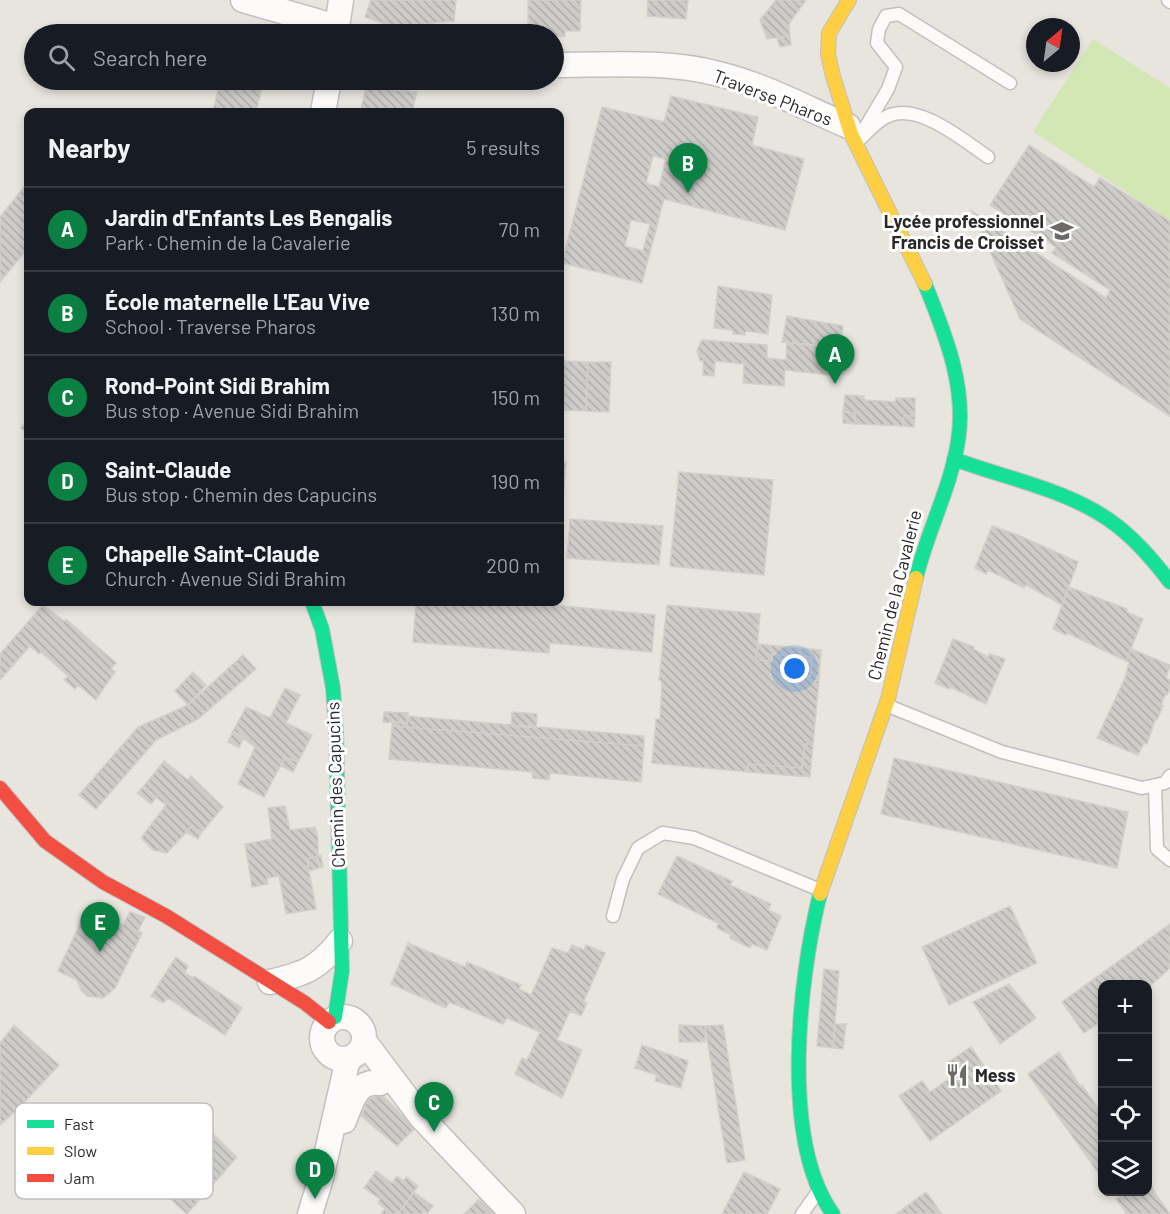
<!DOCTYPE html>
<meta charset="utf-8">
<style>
:root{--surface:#171b24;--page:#20242c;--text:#f1f3f6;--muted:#9ea1a6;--line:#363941;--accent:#0b8043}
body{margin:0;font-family:Barlow,sans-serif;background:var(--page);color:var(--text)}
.controls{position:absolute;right:18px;bottom:18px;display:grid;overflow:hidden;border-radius:12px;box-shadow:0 3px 9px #0003}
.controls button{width:54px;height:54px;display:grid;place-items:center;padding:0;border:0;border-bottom:2px solid var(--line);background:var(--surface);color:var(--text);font:30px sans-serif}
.compass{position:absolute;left:1026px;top:18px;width:54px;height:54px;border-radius:50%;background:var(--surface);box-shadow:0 3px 9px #0003;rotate:29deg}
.you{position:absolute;left:795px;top:669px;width:21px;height:21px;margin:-15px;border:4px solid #fff;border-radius:50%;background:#1a73e8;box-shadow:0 0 0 9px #1a73e833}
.badge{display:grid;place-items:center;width:39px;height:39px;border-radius:50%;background:var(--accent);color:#fff;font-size:20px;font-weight:700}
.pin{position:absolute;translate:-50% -50px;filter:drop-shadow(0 2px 3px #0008)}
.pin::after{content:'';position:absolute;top:32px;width:21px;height:18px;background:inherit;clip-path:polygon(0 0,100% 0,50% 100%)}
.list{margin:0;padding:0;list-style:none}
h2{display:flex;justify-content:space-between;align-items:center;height:78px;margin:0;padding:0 24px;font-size:26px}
h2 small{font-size:20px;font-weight:400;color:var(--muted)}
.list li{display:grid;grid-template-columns:39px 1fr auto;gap:18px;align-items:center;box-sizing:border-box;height:84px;padding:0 24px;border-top:2px solid var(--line)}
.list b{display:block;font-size:22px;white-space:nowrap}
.list p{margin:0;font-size:20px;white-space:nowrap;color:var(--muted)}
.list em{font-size:20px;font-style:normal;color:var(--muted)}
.icon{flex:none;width:33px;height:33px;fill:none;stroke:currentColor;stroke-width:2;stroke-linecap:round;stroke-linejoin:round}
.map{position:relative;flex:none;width:1170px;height:1214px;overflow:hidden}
.search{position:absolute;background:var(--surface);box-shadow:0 3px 9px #0003;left:24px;top:24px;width:540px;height:66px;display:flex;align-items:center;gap:15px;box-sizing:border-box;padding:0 21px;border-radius:33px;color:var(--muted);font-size:22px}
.panel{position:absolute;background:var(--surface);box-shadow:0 3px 9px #0003;left:24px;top:108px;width:540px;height:498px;border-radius:12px}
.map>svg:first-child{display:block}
.pitch{fill:#d2e7b4}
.building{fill:url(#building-back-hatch);stroke:#d3d0ca;stroke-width:1.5;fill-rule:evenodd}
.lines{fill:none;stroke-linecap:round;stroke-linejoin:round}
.lane-casing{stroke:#c1c0c0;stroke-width:15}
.street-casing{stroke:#c1c0c0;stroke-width:27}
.fast-casing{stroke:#c1c0c0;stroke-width:16}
.slow-casing{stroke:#c1c0c0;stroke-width:16}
.jam-casing{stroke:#c1c0c0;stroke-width:16}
.lane{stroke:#fcfbfa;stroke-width:12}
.street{stroke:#fcfbfa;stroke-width:24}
.fast{stroke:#16e098;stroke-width:14}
.slow{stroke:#ffcf43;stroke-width:14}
.jam{stroke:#f24e42;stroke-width:14}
.labels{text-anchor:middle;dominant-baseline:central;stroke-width:6;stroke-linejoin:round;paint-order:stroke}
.street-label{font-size:18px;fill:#292929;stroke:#fff}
.poi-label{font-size:18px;font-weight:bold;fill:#292929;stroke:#fff;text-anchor:end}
.key{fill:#fff;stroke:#bfbfbf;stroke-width:1.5}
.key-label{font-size:16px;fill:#292929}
</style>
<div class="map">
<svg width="1170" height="1214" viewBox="0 0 1170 1214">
<defs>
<pattern id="building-back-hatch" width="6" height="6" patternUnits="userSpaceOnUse" patternTransform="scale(1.5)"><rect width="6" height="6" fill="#ceccc8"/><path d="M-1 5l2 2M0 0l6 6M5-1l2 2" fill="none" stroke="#b1afac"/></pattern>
</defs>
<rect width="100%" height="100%" fill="#e8e4de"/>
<path class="pitch" d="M1093,39L1170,88V220L1033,132Z"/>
<path class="building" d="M371,0H456L454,21L394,27L365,17Z
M528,0H581L580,31H565V37L528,34Z
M648,0H688L686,19L647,16Z
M776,0H806L789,24L790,36L767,39L760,20Z
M790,36L791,45L780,47L777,38Z
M220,80H264L256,112H213Z
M366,88L417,92L412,112H360Z
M671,96L758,117L752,145L804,159L785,230L664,199L642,283L562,263L602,107L664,122ZM653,156L666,159L659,187L646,183ZM631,220L650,224L643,251L625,246Z
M1029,145L1094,187L1100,178L1170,221V416L1020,319L972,211L1106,298L1110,290L1052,253L1056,247L990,205Z
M28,182V248L0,282V217Z
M718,286L772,295L768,334L746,331L745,335L733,334V330L714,328Z
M787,316L843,326L840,349L782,342Z
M702,340L767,345V358L786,360L787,342L831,347L829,375L785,370L784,386L743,383L744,364L715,361L714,376L703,375V361H700L697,350Z
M560,361L588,362L586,411L560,410Z
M588,362H611L609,412L586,411Z
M845,395L864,396V400L895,402L896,398H915V416H904L903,426L855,424V413L843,412Z
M843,412L855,413V424L843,423Z
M904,416H915L914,427L903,426Z
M28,419V434L21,428Z
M560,462H566L560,530Z
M679,472L773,480L764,575L670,566Z
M570,519L663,526L659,565L567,558Z
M992,526L1018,535L1078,562L1062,605L1026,585L1024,588L988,570L986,574L975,568Z
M1069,587L1127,609V612L1143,619L1126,661L1067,633L1066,635L1053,629Z
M416,602H554V605L655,615L652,652L550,643L549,653L413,642Z
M43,605L64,621L66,619L116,663L111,669L115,672L96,700L78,685L75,689L64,680L68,676L41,652L39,654L30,646L0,680V654Z
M667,605L760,614L756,660L771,661L772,654L812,657L810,680L819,681L813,744H805L802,768L748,764V772L652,763L656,719H660L662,682L659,680Z
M953,639L974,647L973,649L988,657L990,654L1005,659L986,704L950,687L949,689L935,683Z
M758,644L821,650L819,681L810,680L812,657L772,654L771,661L756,660Z
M1131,649L1170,665L1166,678L1170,680V689L1167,695H1165L1161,705L1163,706L1157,720H1155L1147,744L1144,743L1138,755L1097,738L1125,678L1129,662L1126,661Z
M243,655L256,669L198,719L156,740L96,809L79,795L138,727L188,705Z
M193,672L206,685L188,705L175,691Z
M285,688L300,695L286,723L312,735L298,762L285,757L264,797L238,784L255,747L233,731L246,707L270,718Z
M384,712L408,713L407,723L383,722Z
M512,712L537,714L536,728L511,726Z
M407,716L644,736V746L392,726L393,722L407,723Z
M392,726L644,746L641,782L550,773L549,780L533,778L532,772L389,759Z
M233,731L244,737L239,748L228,742Z
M805,744H813L810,777L748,772V764L802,768Z
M285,757L298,762L293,772L281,766Z
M894,758L1128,812L1117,868L881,814Z
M164,761L188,780L191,776L223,807L202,832L192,826L167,853L153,850L141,838L166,805L143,787Z
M143,787L157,797L151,804L137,793Z
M285,806L290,830L315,827L318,839V856L307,859L316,909L286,914L279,876L267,878L268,884L252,887L245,844L272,839L268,808Z
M192,826L202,832L198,839L186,832Z
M321,855L323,867L319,868L318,856Z
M318,856L319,868L309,871L307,859Z
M677,856L732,881L730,885L771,904L768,910L781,916L767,950L752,944L750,948L730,938L731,935L717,928L718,923L658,894Z
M1010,906L1037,963L949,1005L922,947Z
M130,912L145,917L138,931L142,933L115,988L103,998L87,996L81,990L77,980L58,971L83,917L101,925L105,916L123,925Z
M1170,924V968L1148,988V984H1102V1021L1084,1033L1062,1002Z
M408,943L465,967L467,962L521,985L519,989L531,995L552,948L568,953L572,945L584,950L586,945L605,953L584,1001L587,1003L581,1016L570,1011L557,1040L582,1050L562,1098L515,1074L522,1058L527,1060L540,1032L507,1018L503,1024L449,1002L446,1008L391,984Z
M176,957L188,966L185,973L193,978L194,976L242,1008L225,1035L168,998L163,1003L151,996Z
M824,969L839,971L833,1048L817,1046Z
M1009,984L1036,1018L1000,1044L973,1002Z
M835,1024H846L843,1049L833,1048Z
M14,1025L59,1065L21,1106L0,1125V1043Z
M679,1025L705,1026V1042H679Z
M723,1025L745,1160L727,1163L705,1026Z
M642,1045L688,1061L681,1088L655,1081L657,1075L635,1068Z
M971,1047L1001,1091L930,1141L899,1096L922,1081L930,1092L956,1074L948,1062Z
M1059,1052L1080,1086L1082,1085L1102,1114V1172L1099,1174L1028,1074Z
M382,1095L415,1128L397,1146L361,1116L368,1099Z
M186,1108L237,1157L187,1214L134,1166Z
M376,1171L392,1183L397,1176L404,1181L406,1177L418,1186L398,1214H393L378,1203L380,1199L364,1188Z
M744,1172L780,1189L767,1214H722Z
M1148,1179L1155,1193L1170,1214H1127L1116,1199L1127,1192H1148Z
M414,1192L433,1206L427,1214L424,1211L422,1214H398Z
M926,1192L942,1214H896Z
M479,1199L494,1214H464Z
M385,1208L393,1214H381Z"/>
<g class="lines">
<g class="lane-casing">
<path id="lane" d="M1168,0L1170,2
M988,157C963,140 918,102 888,116C876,121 865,135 856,143L888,89L896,67L877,43L879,29L886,16L899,14L1010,83
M886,705L1002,752L1142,788L1165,783L1170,776
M1155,787L1157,849L1170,860
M613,916L623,879L638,848L663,833L694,838L820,890
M802,1214L817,1193"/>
</g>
<g class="street-casing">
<path id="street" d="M243,0L337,27
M336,34L341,0
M554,65C608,65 666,60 719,74C764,85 806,108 848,126
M323,112L329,80
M270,982C304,974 318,969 340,941
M322 1038a21 21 0 1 1 42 0a21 21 0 1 1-42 0Z
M364,1041L422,1118L513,1214
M344,1121C352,1101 356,1080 380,1083
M310,1214L321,1178L348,1059"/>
</g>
<g class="fast-casing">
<path id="fast" d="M954,459C1007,479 1071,490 1116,525C1137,541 1154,561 1170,582
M916,578C927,532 951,487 958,441C967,387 945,334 925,284
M312,602L322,629L333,688L336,731L342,971L335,1017
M820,894C799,978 780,1141 833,1214"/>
</g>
<g class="slow-casing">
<path id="slow" d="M849,0L829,33L828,54L833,76L851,134L925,284
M820,894L888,699L916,578"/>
</g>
<g class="jam-casing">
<path id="jam" d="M0,788L45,841L103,882L166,916L305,1003L329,1022"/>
</g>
<use href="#lane" class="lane"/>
<use href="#street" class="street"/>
<use href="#fast" class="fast"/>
<use href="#slow" class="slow"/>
<use href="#jam" class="jam"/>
</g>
<defs>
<g id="school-bare" transform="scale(1.8)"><path d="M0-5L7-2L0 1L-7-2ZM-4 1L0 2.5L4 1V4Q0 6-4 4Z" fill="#6c6a68" stroke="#fff" stroke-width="2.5" paint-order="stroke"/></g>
<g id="restaurant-bare" transform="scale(1.8)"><path d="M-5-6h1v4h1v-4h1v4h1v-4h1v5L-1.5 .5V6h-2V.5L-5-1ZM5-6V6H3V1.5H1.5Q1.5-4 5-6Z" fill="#6c6a68" stroke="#fff" stroke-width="2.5" paint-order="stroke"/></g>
</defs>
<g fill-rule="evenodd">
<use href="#school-bare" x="1062" y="231"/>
<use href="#restaurant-bare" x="957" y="1075"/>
</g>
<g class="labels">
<g class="street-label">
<text transform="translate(773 97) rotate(21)">Traverse Pharos</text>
<text transform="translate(894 595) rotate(-76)">Chemin de la Cavalerie</text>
<text transform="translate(335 785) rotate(-92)">Chemin des Capucins</text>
</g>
<g class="poi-label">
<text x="1044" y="221">Lycée professionnel<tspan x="1044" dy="21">Francis de Croisset</tspan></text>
<text x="975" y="1075" text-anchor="start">Mess</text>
</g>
</g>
<rect x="15" y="1103" width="198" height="96" rx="9" class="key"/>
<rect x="27" y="1120" width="27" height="8" fill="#16e098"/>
<rect x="27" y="1147" width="27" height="8" fill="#ffcf43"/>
<rect x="27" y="1174" width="27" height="8" fill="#f24e42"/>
<g class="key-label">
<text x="64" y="1130">Fast</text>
<text x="64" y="1157">Slow</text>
<text x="64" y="1184">Jam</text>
</g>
</svg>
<div class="controls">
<button>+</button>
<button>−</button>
<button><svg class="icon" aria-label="locate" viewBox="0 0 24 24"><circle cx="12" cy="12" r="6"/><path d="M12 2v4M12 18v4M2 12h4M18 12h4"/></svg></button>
<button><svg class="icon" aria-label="layers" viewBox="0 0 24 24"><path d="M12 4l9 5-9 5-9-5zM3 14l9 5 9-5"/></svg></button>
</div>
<svg class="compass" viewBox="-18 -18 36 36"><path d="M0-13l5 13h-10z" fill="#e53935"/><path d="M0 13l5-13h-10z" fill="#9ea1a6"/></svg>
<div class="you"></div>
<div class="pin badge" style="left:835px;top:384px">A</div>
<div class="pin badge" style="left:688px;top:193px">B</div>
<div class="pin badge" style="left:434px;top:1132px">C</div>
<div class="pin badge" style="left:315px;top:1199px">D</div>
<div class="pin badge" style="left:100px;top:952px">E</div>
<div class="search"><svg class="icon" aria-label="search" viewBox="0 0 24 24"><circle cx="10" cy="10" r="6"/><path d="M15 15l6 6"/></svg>Search here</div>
<section class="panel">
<h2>Nearby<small>5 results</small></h2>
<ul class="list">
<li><span class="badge">A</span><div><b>Jardin d'Enfants Les Bengalis</b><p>Park · Chemin de la Cavalerie</p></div><em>70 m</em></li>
<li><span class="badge">B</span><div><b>École maternelle L'Eau Vive</b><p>School · Traverse Pharos</p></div><em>130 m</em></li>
<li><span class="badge">C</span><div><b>Rond-Point Sidi Brahim</b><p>Bus stop · Avenue Sidi Brahim</p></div><em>150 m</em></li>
<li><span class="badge">D</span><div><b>Saint-Claude</b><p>Bus stop · Chemin des Capucins</p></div><em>190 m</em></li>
<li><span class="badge">E</span><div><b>Chapelle Saint-Claude</b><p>Church · Avenue Sidi Brahim</p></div><em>200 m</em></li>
</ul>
</section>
</div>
